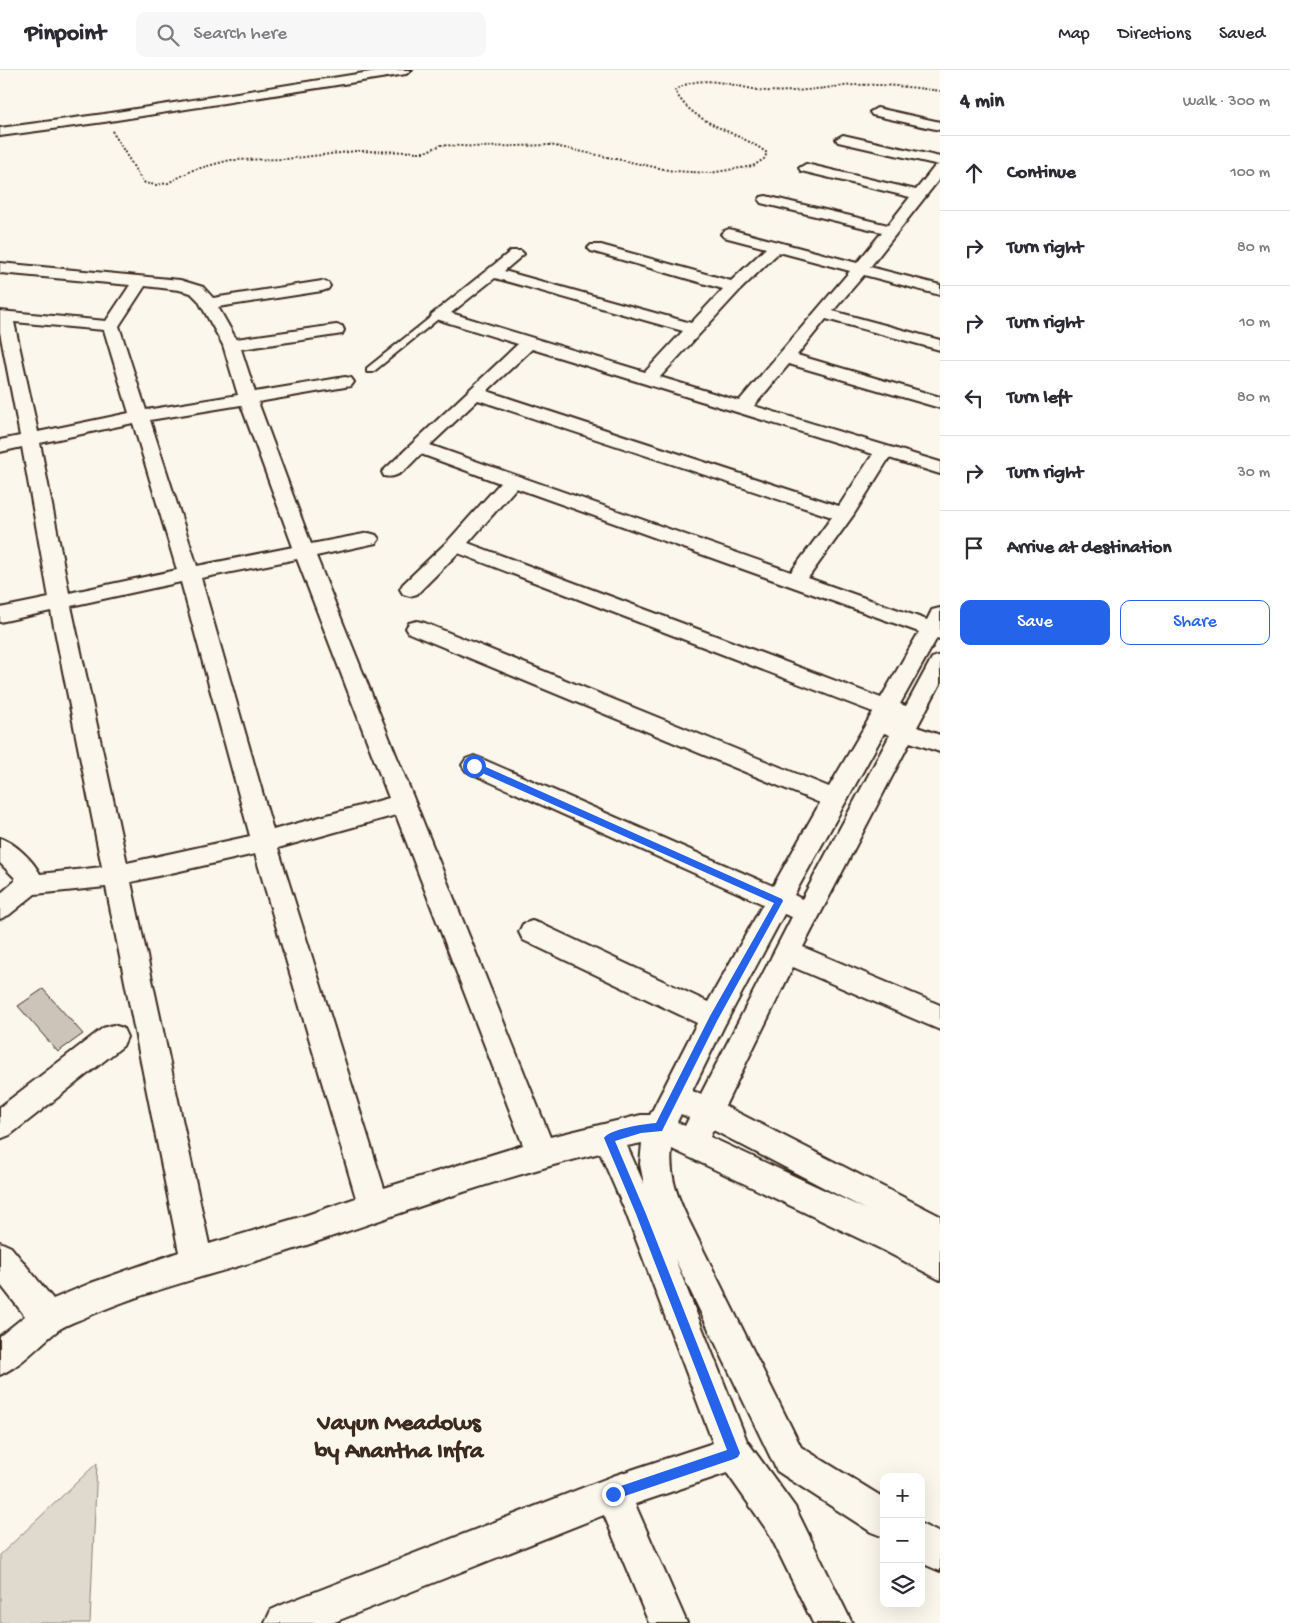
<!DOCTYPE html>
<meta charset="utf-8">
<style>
:root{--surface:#fff;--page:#f7f7f7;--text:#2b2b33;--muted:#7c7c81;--line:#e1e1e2;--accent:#2563eb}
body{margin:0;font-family:"Gochi Hand",sans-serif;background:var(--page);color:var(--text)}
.controls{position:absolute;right:15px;bottom:15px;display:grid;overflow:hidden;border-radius:10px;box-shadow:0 5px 20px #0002}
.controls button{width:45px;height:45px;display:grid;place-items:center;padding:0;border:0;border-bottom:1px solid var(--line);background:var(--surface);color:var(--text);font:25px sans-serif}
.stop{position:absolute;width:15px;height:15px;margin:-11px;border:4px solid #2563eb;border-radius:50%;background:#fff}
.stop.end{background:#2563eb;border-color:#fff;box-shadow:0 1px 5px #0008}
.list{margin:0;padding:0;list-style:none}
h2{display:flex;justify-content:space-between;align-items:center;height:65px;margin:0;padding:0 20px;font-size:21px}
h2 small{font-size:16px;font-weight:400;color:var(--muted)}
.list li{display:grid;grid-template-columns:32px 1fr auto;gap:15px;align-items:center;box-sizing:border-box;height:75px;padding:0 20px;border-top:1px solid var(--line)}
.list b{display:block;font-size:19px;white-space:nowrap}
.list em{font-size:16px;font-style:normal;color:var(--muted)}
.actions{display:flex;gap:10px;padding:15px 20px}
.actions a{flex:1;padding:11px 0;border:1px solid var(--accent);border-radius:10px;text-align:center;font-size:18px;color:var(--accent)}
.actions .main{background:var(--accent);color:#fff}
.icon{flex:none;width:28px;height:28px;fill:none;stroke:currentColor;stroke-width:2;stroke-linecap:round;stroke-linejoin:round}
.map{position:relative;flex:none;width:940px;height:1553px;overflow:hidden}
header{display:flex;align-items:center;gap:30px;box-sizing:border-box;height:70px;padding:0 25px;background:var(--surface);border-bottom:1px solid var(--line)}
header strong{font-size:24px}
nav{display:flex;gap:28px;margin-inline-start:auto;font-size:18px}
.search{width:350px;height:45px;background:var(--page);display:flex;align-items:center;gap:12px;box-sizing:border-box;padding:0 18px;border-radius:10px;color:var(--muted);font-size:19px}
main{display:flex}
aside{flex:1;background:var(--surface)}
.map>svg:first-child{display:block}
.green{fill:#dfd9ce;stroke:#8d8276}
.building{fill:#ccc4b9;stroke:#3b2a1e}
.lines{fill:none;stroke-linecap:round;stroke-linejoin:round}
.service-casing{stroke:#3b2a1e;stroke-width:4}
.minor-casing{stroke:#3b2a1e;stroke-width:4}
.path{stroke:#3b2a1e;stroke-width:2;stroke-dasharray:2 2;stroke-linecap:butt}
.service{fill:#fbf7ec;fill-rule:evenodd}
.minor{fill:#fbf7ec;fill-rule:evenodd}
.route{fill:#2563eb}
.labels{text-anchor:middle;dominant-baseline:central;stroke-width:5;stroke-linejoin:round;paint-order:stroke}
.near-neighbourhood-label{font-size:24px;font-weight:bold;fill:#3b2a1e;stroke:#fbf7ec}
</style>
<header>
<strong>Pinpoint</strong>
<div class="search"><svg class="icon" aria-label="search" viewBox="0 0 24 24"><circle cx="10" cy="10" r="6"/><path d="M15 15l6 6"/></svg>Search here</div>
<nav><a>Map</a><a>Directions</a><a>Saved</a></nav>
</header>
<main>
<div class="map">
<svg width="940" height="1553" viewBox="0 0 940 1553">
<rect width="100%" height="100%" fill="#fbf7ec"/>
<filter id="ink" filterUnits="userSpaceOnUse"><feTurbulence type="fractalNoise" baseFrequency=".02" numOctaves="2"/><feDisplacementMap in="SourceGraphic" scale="10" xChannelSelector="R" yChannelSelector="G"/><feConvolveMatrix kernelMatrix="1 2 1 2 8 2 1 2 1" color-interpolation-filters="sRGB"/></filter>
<g filter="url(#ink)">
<path class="green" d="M97,1393L90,1553H0V1485Z"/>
<path class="building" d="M43,919L83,964L58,982L18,936Z"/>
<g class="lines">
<g class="service-casing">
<path id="service" d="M436,243L443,245L373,302H367V298Z"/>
</g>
<g class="minor-casing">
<path id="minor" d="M383,0H412L406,4L104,52L0,66V58L104,44Z
M877,38L940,52V60L872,45L870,42Z
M843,65L940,87V108L870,197L940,215V225L864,205L833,241L940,270V280L826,249L797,285L940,327V338L789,294L754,336L940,392V404L889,388L854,444L808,508L927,550L932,540L940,538V569L937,568L900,634L906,636L932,588L940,585V614L917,657L940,665V682L910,672L803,877L940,935V960L793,897L725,1036L940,1146V1210L881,1179L672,1079C669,1103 676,1123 686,1145L801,1377L884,1428V1467L871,1462L777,1401L675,1189L747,1371L795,1437L852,1553H813L769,1463L727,1403L635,1434L687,1553H649L604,1445L332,1553H265L271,1540L284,1534L613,1406L713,1373L626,1143L600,1083C500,1107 405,1142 307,1175C236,1199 161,1215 91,1245C80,1250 66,1254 57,1261C38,1276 22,1295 0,1305V1266L25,1246L0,1214V1172L11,1177L53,1229L91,1213L179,1182L106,817L35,824L9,845L0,849V824L15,811V808L0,793V768C15,773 33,790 40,804L102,797L51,541L0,552V538L49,528L22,377L0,382V370L20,366L0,262V241L106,251L130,215L0,203V193L180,210L203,217L213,228L322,211L328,213L330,216L328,219L322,221L218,237L236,269L336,255L342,256L344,260L342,264L336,265L241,279L255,322L345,307L351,308L354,312L351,316L345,317L258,332L311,474L369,463L376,465L379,469L376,473L316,486L550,1067L641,1045H650L697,953L523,870L519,862L523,854L532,851L541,854L708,932L763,834L466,701L462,695L466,689L474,686L482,689L773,816L820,733L409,563L406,558L409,553L417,551L425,553L829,717L873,642L458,483L417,524L410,526L403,524L400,519L403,514L448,471L500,413L421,384C410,394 400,410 384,406L382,402L518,274L433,248L431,245L511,181H521L524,184L504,201L691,253L723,219L591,181L588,178L591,175H601L731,211L766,178L724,167L721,164L724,161L729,159L857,193L882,162L761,133L759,130L761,127L766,126L888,155L910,127L801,101L799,98L806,94L916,120L935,96L939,95L838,72L836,69ZM779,182L850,201L739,331L660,307L740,220ZM495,208L683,261L645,302L451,243ZM145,216L179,220L191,223L198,230L223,275L238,325L146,340L119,256ZM14,252L104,260L129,343L38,362ZM532,279L873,384L839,436L487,321ZM478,330L832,447L791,502L430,375ZM241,335L293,477L197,496L150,350ZM133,353L177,500L69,523L40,373ZM516,418L919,562L881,628L868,623L468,473ZM297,489L389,728L273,760L201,508ZM181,512L250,766L127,793L71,536ZM884,663L890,665L802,829L794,825ZM396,745L523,1075L384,1118L278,778ZM255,784L356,1128L307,1145L209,1174L131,812ZM784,844L792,847L701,1024L692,1021L724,956ZM681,1044L689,1048L685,1056L677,1052ZM713,1060L865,1139L710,1067ZM642,1073L640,1094L644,1114L627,1076Z
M113,955L123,958L127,967L123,976L10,1065L0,1069V1037L103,958Z
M921,1454L940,1463V1501L921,1493Z"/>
</g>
<path class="path" d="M112,61L141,109L145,113L156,115L168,113L193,100L230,90L286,89L357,81L425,82L441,75L482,77L550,75L673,101L710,103L753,96L764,89L767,83C737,60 694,56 675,21C701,0 738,19 767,21C797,23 826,17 856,15C884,14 912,17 940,21"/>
<use href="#service" class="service"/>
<use href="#minor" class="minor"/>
</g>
</g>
<path class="route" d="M471,693H477L782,829L783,831L717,951L662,1061L641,1063L615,1071L646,1144L740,1383L738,1387L734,1389L613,1430L609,1428L607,1424L609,1420L727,1380L636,1144L604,1068C610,1059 644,1054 656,1053L710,946L774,833L471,698Z"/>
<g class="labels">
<g class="near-neighbourhood-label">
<text x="399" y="1354">Vayun Meadows<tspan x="399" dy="28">by Anantha Infra</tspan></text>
</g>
</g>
</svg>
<div class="controls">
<button>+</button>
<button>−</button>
<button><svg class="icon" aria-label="layers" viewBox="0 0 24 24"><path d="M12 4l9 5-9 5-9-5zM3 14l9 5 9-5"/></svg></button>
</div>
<div class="stop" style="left:474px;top:696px"></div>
<div class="stop end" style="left:613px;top:1424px"></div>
</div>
<aside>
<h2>4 min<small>Walk · 300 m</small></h2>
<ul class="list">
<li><svg class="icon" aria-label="ahead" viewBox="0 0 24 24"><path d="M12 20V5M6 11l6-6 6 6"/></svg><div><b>Continue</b></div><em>100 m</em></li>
<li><svg class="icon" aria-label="right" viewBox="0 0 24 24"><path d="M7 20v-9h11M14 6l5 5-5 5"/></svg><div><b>Turn right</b></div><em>80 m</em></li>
<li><svg class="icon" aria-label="right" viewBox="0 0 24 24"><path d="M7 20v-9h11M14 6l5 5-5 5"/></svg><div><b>Turn right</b></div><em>10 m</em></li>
<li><svg class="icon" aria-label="left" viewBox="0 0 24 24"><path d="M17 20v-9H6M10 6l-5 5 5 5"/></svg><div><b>Turn left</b></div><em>80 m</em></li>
<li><svg class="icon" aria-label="right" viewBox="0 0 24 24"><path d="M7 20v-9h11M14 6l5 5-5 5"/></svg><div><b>Turn right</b></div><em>30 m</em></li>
<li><svg class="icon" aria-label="arrive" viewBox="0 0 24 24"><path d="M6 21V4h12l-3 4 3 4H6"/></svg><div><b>Arrive at destination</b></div></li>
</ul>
<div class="actions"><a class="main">Save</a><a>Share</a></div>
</aside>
</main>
